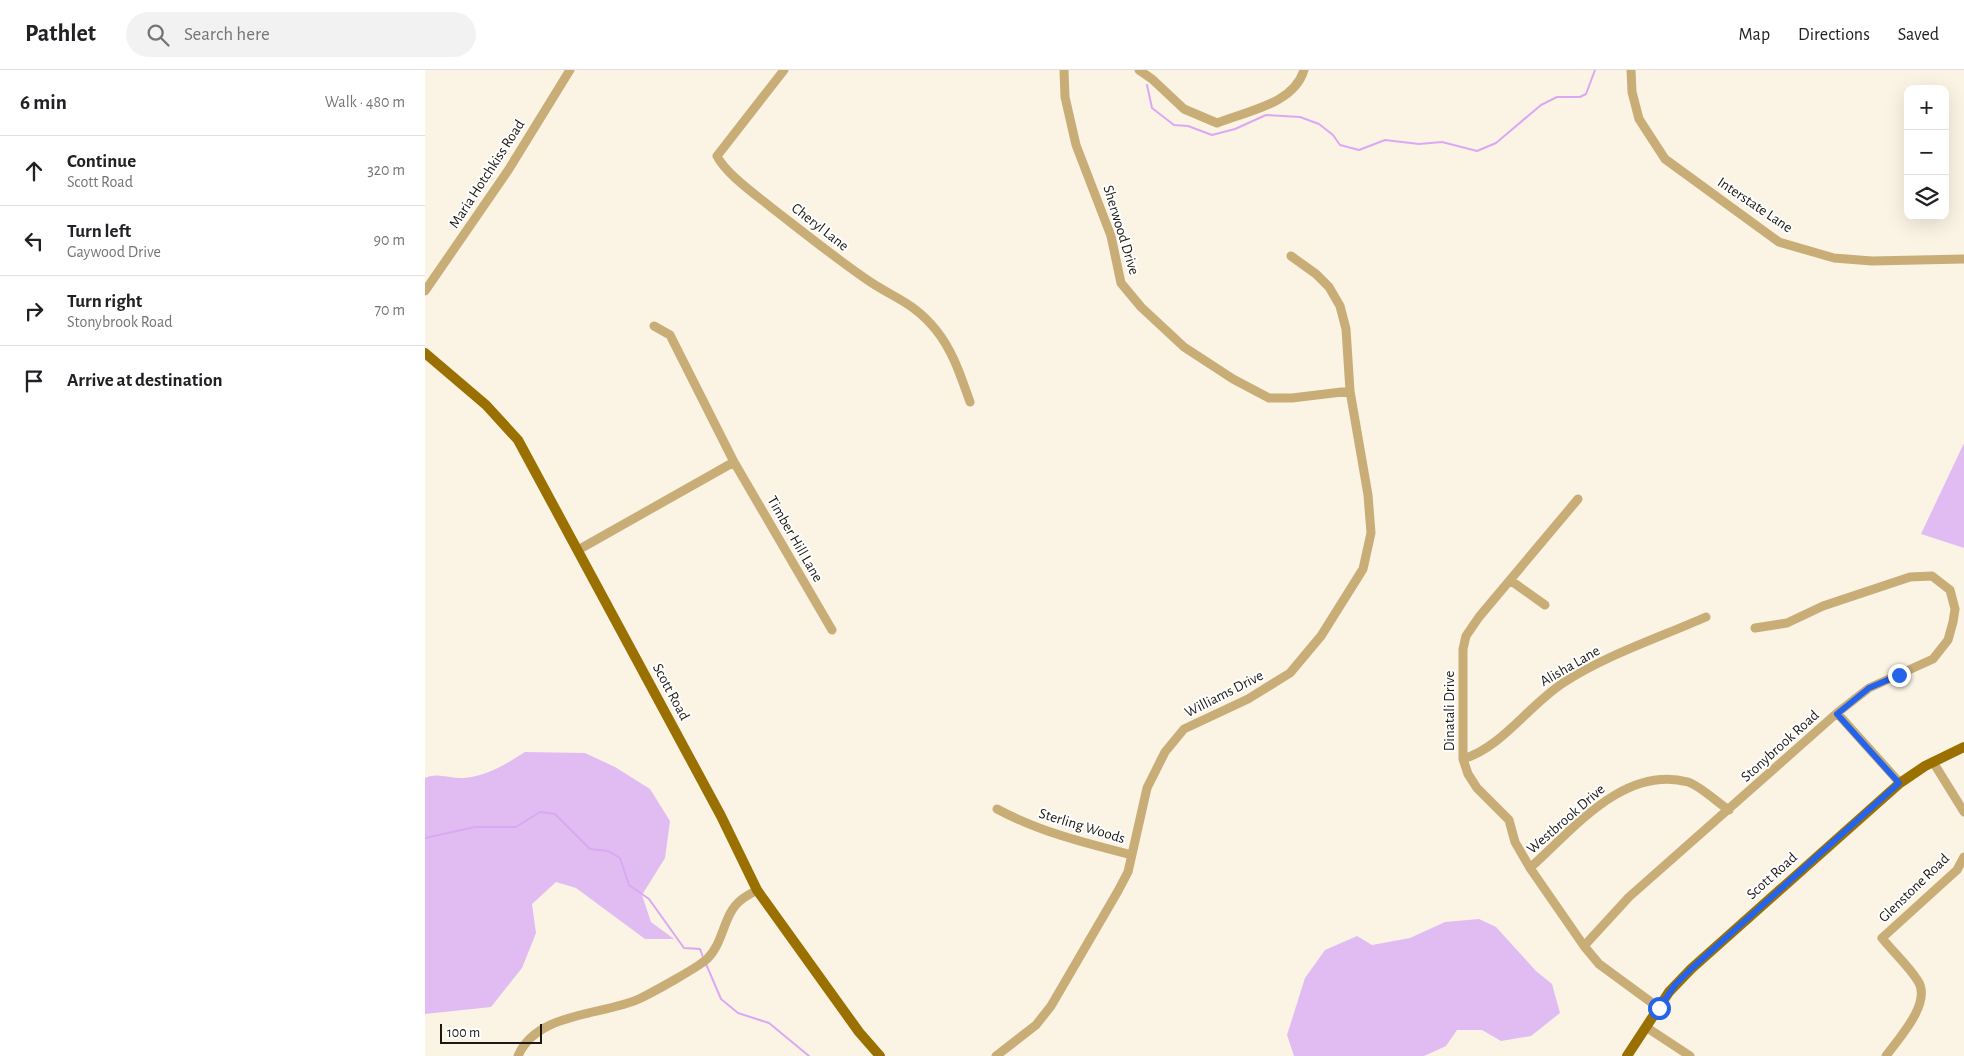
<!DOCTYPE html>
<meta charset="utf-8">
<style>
:root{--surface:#fff;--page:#f2f2f2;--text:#202124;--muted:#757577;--line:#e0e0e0}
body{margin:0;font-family:"Alegreya Sans",sans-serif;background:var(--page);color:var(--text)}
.controls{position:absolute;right:15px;top:15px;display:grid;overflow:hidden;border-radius:10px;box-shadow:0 5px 20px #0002}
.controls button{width:45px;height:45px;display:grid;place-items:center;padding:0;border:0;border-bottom:1px solid var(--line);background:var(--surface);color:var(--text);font:25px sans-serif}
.scale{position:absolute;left:15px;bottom:12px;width:102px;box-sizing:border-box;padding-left:5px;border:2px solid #1c1914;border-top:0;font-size:14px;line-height:18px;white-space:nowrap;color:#1c1914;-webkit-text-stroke:4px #fff;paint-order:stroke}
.stop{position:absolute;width:15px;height:15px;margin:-11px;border:4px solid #2563eb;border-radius:50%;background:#fff}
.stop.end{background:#2563eb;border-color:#fff;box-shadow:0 1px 5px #0008}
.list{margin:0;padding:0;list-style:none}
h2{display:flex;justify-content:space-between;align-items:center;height:65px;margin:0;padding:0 20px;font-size:21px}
h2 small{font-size:16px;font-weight:400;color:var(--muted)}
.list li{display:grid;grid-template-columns:32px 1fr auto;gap:15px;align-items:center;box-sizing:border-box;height:70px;padding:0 20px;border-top:1px solid var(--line)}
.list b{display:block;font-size:19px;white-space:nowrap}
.list p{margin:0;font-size:16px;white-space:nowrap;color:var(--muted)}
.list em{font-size:16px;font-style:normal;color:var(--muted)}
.icon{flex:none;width:28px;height:28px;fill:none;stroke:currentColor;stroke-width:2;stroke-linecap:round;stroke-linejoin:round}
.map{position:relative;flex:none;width:1539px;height:986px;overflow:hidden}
header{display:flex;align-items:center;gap:30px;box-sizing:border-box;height:70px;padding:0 25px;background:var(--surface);border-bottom:1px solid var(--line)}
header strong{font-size:24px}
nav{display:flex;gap:28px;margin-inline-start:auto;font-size:18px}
.search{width:350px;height:45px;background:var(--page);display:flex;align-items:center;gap:12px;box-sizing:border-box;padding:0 18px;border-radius:28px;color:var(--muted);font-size:19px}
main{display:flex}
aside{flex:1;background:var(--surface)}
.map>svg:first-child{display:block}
.green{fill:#e0bcf2}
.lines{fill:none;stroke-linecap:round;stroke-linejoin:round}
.stream{stroke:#dba9f3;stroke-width:2}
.minor{stroke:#c9ad77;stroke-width:9}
.major{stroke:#9a7100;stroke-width:10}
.route{stroke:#2563eb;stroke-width:6}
.labels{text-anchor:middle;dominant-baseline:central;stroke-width:4;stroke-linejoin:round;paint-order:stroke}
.street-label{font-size:15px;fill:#1c1914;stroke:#fff}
</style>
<header>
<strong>Pathlet</strong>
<div class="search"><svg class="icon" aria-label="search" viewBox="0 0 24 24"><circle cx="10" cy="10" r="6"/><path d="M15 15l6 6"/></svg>Search here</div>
<nav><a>Map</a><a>Directions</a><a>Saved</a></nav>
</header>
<main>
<aside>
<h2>6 min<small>Walk · 480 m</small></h2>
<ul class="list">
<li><svg class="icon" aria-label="ahead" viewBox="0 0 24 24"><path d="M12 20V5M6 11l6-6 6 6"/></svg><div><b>Continue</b><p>Scott Road</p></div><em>320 m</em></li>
<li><svg class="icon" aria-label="left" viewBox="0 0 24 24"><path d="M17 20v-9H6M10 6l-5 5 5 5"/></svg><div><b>Turn left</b><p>Gaywood Drive</p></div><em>90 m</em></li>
<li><svg class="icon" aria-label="right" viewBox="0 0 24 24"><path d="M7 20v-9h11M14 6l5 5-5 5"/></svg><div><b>Turn right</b><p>Stonybrook Road</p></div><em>70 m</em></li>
<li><svg class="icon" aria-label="arrive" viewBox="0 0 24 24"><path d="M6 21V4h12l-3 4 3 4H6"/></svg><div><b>Arrive at destination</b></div></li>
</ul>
</aside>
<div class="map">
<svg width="1539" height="986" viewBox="0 0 1539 986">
<rect width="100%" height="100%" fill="#fbf3e4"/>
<path class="green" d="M1539,373V478L1496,464Z
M100,682L160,683L190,697L225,719L245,751L240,788L217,825L226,852L249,869H220L151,818L131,812L107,834L111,863L97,898L66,937L0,944V708C13,702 25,709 39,708C62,706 81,694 100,682Z
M1054,849L1071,857L1111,901L1127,914L1135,943L1106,966L1076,971L1057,960H1032L1021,976L999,986H869L862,965L880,908L900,880L932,866L947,875L985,868L1020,852Z"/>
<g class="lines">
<path class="stream" d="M722,15L727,38L749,55L763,56L787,65L810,59L841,45L875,47L894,54L908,65L915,75L934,80L960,70L994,74L1017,72L1052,81L1071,73L1116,35L1132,27H1155L1161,24L1170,0
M0,768L50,757H91L115,742L130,744L165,779L183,781L195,788L204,815L224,829L259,878L275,879L278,887
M281,894L296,929L313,943L344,953L384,986"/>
<path class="minor" d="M359,0L292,86C301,104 331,125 347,138C378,162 409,187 441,209C468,228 489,232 511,260C528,281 536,307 545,332
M639,0L640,27L651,75L686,166L696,213L716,237L759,277L808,309L844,328H867L925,321
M714,0L727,9L759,39L792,53C822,41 869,34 879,0
M1206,0L1207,22L1214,49L1240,89L1354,172L1409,188L1447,191L1539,189
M0,221L84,99L145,0
M229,256L245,265L309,392L407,560
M1153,429L1054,547L1041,566L1038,579V689L1043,704L1052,718L1084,750L1090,772L1105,798L1159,876L1174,894L1234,938
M153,480L309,392
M1085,510L1120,535
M1412,643L1475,713
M1038,689C1077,677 1103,636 1138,613C1181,585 1233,568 1281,547
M1508,692L1539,742
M572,739C615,762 660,773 707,785
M1105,798C1148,760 1198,695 1263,712C1274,715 1293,733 1304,740
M1159,876L1204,827L1412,643L1444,618L1508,589L1523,570L1528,552L1530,539L1525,520L1507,506L1485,507L1398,536L1362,553L1330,558
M1221,957L1265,986
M93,986C112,941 179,946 216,928C230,921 272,898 282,889C299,873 298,844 316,830C321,826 327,823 332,820
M571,986L611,955L626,936L693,821L703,802L722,718L740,682L759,659L823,629L865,603L896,566L938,499L946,463L943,425L925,321L921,259L915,236L904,217L891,204L866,186
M1461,986C1474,968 1507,933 1493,911C1483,895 1468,882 1457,868L1532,800L1539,787"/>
<path class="major" d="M0,283L61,335L93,370L296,746L332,820L434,962L455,986
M1202,986L1244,922L1266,899L1475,713L1500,696L1539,677"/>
</g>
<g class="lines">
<path class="route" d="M1234,938L1250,915L1266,899L1474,713L1412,644L1444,618L1474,605"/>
</g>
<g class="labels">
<g class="street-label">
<text transform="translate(62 104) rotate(-57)">Maria Hotchkiss Road</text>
<text transform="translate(1330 135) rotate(34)">Interstate Lane</text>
<text transform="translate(395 157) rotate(38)">Cheryl Lane</text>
<text transform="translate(696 160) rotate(73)">Sherwood Drive</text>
<text transform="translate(370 469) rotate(60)">Timber Hill Lane</text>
<text transform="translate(1145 596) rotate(-30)">Alisha Lane</text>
<text transform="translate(246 622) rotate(62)">Scott Road</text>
<text transform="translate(799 624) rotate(-27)">Williams Drive</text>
<text transform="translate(1024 641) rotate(-90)">Dinatali Drive</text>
<text transform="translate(1355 676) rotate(-42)">Stonybrook Road</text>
<text transform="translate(1141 749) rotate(-41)">Westbrook Drive</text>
<text transform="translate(657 756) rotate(17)">Sterling Woods</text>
<text transform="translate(1347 806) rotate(-42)">Scott Road</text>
<text transform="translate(1489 818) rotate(-44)">Glenstone Road</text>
</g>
</g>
</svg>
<div class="controls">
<button>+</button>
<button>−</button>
<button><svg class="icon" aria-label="layers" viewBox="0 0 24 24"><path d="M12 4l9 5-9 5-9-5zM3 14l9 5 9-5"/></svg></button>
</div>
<div class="scale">100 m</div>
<div class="stop" style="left:1234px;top:938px"></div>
<div class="stop end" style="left:1474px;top:605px"></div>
</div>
</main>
